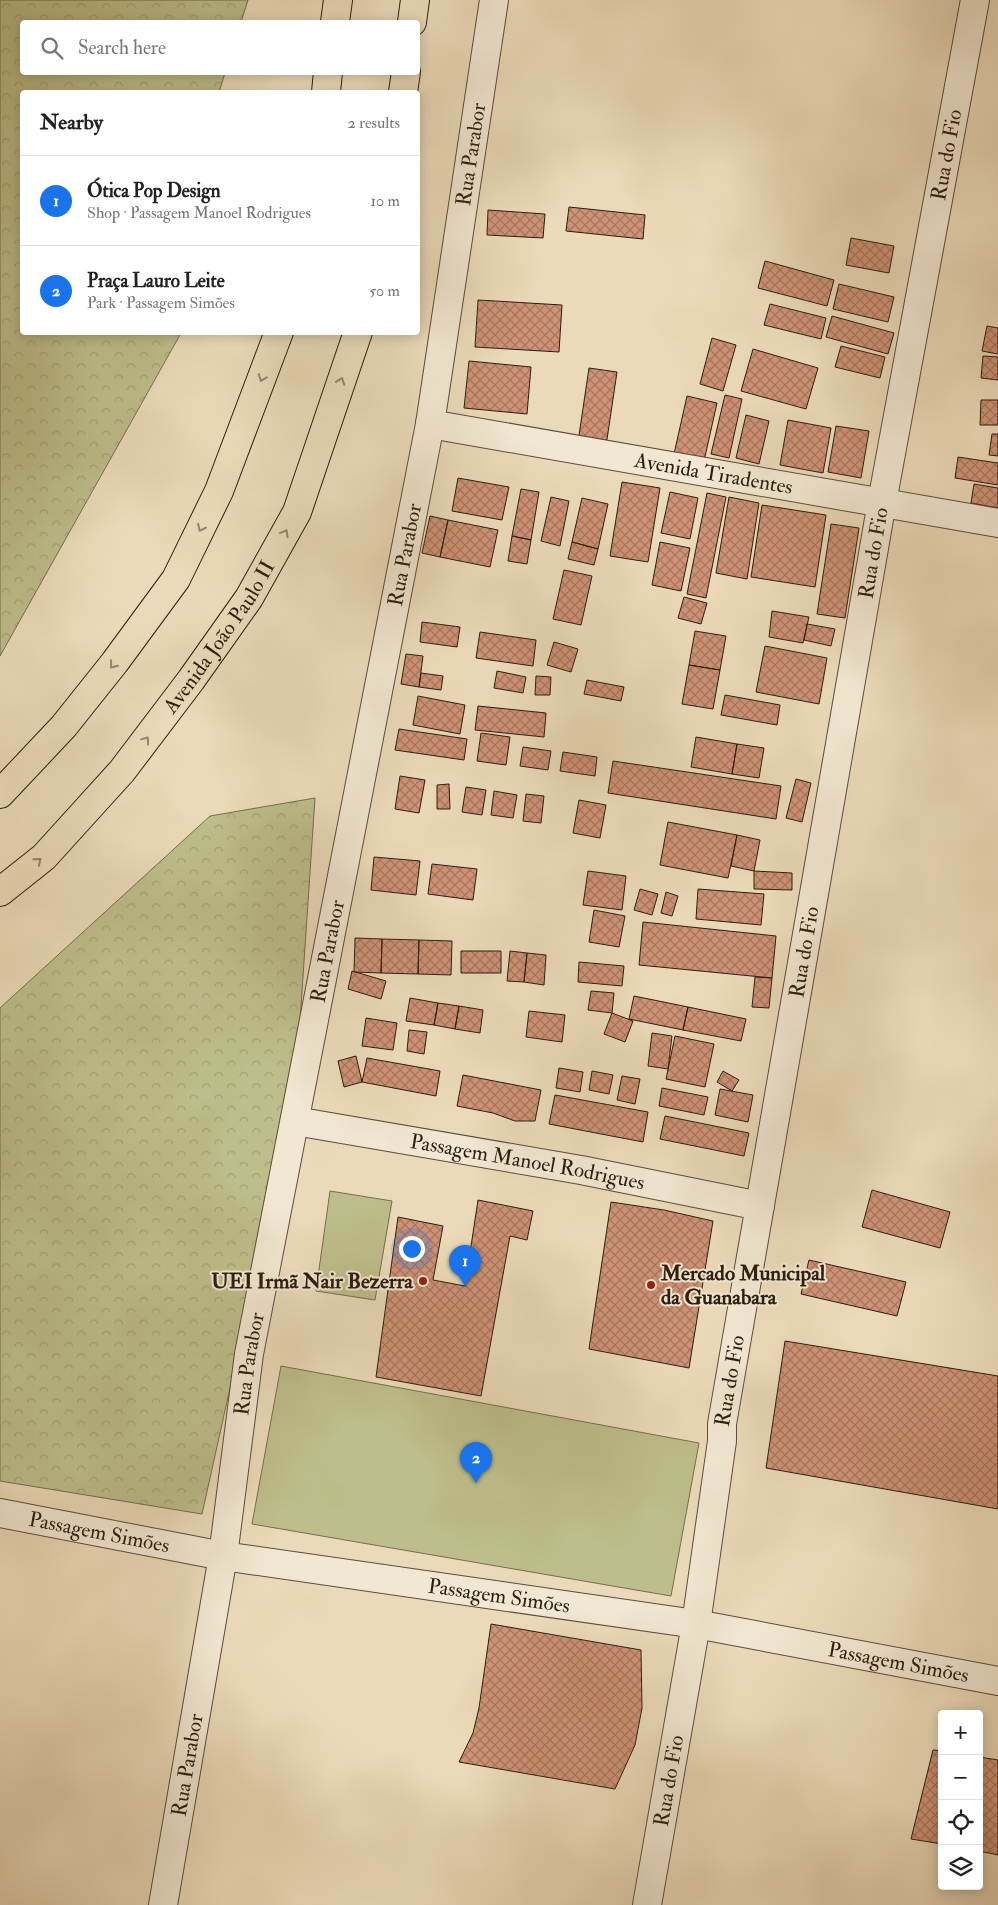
<!DOCTYPE html>
<meta charset="utf-8">
<style>
:root{--surface:#fff;--page:#f6f6f6;--text:#222;--muted:#767676;--line:#e0e0e0;--accent:#1a73e8}
body{margin:0;font-family:"IM FELL Double Pica",serif;background:var(--page);color:var(--text)}
.controls{position:absolute;right:15px;bottom:15px;display:grid;overflow:hidden;border-radius:5px;box-shadow:0 2px 12px #0003}
.controls button{width:45px;height:45px;display:grid;place-items:center;padding:0;border:0;border-bottom:1px solid var(--line);background:var(--surface);color:var(--text);font:25px sans-serif}
.you{position:absolute;left:411px;top:1248px;width:18px;height:18px;margin:-12px;border:4px solid #fff;border-radius:50%;background:#1a73e8;box-shadow:0 0 0 8px #1a73e833}
.badge{display:grid;place-items:center;width:32px;height:32px;border-radius:50%;background:var(--accent);color:#fff;font-size:16px;font-weight:700}
.pin{position:absolute;translate:-50% -41px;filter:drop-shadow(0 1px 2px #0008)}
.pin::after{content:'';position:absolute;top:26px;width:18px;height:15px;background:inherit;clip-path:polygon(0 0,100% 0,50% 100%)}
.list{margin:0;padding:0;list-style:none}
h2{display:flex;justify-content:space-between;align-items:center;height:65px;margin:0;padding:0 20px;font-size:21px}
h2 small{font-size:16px;font-weight:400;color:var(--muted)}
.list li{display:grid;grid-template-columns:32px 1fr auto;gap:15px;align-items:center;box-sizing:border-box;height:90px;padding:0 20px;border-top:1px solid var(--line)}
.list b{display:block;font-size:19px;white-space:nowrap}
.list p{margin:0;font-size:16px;white-space:nowrap;color:var(--muted)}
.list em{font-size:16px;font-style:normal;color:var(--muted)}
.icon{flex:none;width:28px;height:28px;fill:none;stroke:currentColor;stroke-width:2;stroke-linecap:round;stroke-linejoin:round}
.map{position:relative;flex:none;width:998px;height:1905px;overflow:hidden}
.search{position:absolute;background:var(--surface);box-shadow:0 2px 12px #0003;left:20px;top:20px;width:400px;height:55px;display:flex;align-items:center;gap:12px;box-sizing:border-box;padding:0 18px;border-radius:5px;color:var(--muted);font-size:19px}
.panel{position:absolute;background:var(--surface);box-shadow:0 2px 12px #0003;left:20px;top:90px;width:400px;height:245px;border-radius:5px}
.map>svg:first-child{display:block}
.green{fill:#bdbe8b;stroke:#746e4e}
.forest{fill:url(#forest-crowns);stroke:#746e4e}
.building{fill:url(#building-cross-hatch);stroke:#2b1d10}
.lines{fill:none;stroke-linecap:round;stroke-linejoin:round}
.street-casing{stroke:#5b4c3a;stroke-width:30}
.primary-casing{stroke:#2b1d10;stroke-width:30}
.street{stroke:#f2e7d2;stroke-width:28}
.primary{stroke:#ebdab9;stroke-width:28}
.oneway{stroke:#95856d}
.poi-dot{fill:#8f2418;stroke:#f2e7d2;stroke-width:2}
.labels{text-anchor:middle;dominant-baseline:central;stroke-width:4;stroke-linejoin:round;paint-order:stroke}
.street-label{font-size:21px;fill:#2b1d10;stroke:#f2e7d2}
.poi-label{font-size:21px;font-weight:bold;fill:#2b1d10;stroke:#f2e7d2;text-anchor:start}
</style>
<div class="map">
<svg width="998" height="1905" viewBox="0 0 998 1905">
<defs>
<pattern id="forest-crowns" width="20" height="18" patternUnits="userSpaceOnUse" patternTransform="scale(1.25)"><rect width="20" height="18" fill="#bdbe8b"/><path d="M2 6a3 3 0 1 1 6 0M12 15a3 3 0 1 1 6 0" fill="none" stroke="#a3a377"/></pattern>
<pattern id="building-cross-hatch" width="8" height="8" patternUnits="userSpaceOnUse" patternTransform="scale(1.25)"><rect width="8" height="8" fill="#cf9275"/><path d="M0 0l8 8M0 8l8-8" fill="none" stroke="#a8775f"/></pattern>
</defs>
<rect width="100%" height="100%" fill="#ebdab9"/>
<filter id="stains"><feTurbulence type="fractalNoise" baseFrequency=".004" numOctaves="4"/><feColorMatrix values="0 0 0 0 .2 0 0 0 0 .09 0 0 0 0 .02 0 0 0 .5 -.17"/></filter>
<radialGradient id="worn" r=".72"><stop offset=".6" stop-color="#630" stop-opacity="0"/><stop offset="1" stop-color="#630" stop-opacity=".3"/></radialGradient>
<path class="green" d="M330,1191L392,1201L375,1300L316,1291Z
M281,1366L699,1443L671,1596L252,1524Z"/>
<path class="forest" d="M0,0H248L241,22H22V72L225,73L219,92H22V332L181,333L0,656Z
M315,798L295,1096L202,1514L0,1481V1008L210,816Z"/>
<path class="building" d="M569,207L645,215L643,239L566,231Z
M488,210L545,214L543,238L487,235Z
M851,238L894,246L889,273L846,265Z
M765,261L834,280L827,306L758,288Z
M839,284L894,297L888,322L833,309Z
M478,300L562,305L559,352L475,347Z
M770,304L826,318L821,339L764,325Z
M832,316L894,333L888,354L826,337Z
M987,326L998,328V354L982,351Z
M712,338L736,345L723,391L700,384Z
M841,346L885,357L880,378L835,367Z
M753,349L818,368L806,409L741,391Z
M983,356L998,357V380L981,378Z
M469,361L531,367L527,414L464,408Z
M589,368L617,372L606,446L578,442Z
M725,395L742,399L729,458L711,454Z
M687,396L717,403L704,461L674,454Z
M981,400H998V425H980Z
M746,415L769,421L759,464L736,458Z
M788,420L831,428L823,473L780,465Z
M836,426L869,431L861,478L828,472Z
M992,434H998V456L989,455Z
M958,457L998,463V485L955,478Z
M458,478L509,487L502,520L452,511Z
M622,482L660,488L648,562L610,556Z
M974,484L998,488V508L971,503Z
M521,489L539,492L531,540L512,536Z
M670,492L698,498L690,539L661,533Z
M707,493L726,497L706,598L687,594Z
M551,497L569,501L560,546L541,541Z
M729,497L759,503L747,579L716,573Z
M582,498L608,504L598,549L572,542Z
M762,505L826,515L815,587L751,577Z
M430,516L448,520L440,557L422,553Z
M448,520L498,530L490,567L440,557Z
M831,524L859,528L845,618L817,614Z
M512,536L531,540L527,564L508,561Z
M572,542L598,549L594,565L568,559Z
M660,542L690,548L681,591L652,585Z
M564,570L592,576L581,625L553,619Z
M684,597L707,603L701,624L678,618Z
M772,611L809,617L803,643L769,637Z
M422,622L460,627L457,647L420,642Z
M807,624L835,629L831,646L804,640Z
M695,631L726,636L720,670L689,665Z
M480,632L536,640L533,666L476,658Z
M554,642L578,649L571,672L547,665Z
M765,646L827,658L819,704L756,692Z
M406,654L423,656L419,687L401,684Z
M689,665L720,670L713,709L682,704Z
M497,671L526,677L523,693L494,688Z
M421,673L443,676L441,690L419,687Z
M536,676L551,677L550,695H535Z
M587,680L624,687L621,701L584,694Z
M725,695L780,705L777,725L721,715Z
M418,696L465,705L460,734L413,725Z
M478,706L546,713L544,737L475,730Z
M399,729L467,739L464,760L395,750Z
M481,733L510,737L506,765L477,761Z
M696,737L737,744L732,774L691,767Z
M737,744L764,748L759,778L732,774Z
M523,747L551,751L548,770L520,766Z
M563,752L597,757L595,776L560,771Z
M613,761L781,786L776,819L608,793Z
M400,776L425,780L419,813L395,809Z
M796,779L811,783L802,822L786,818Z
M449,784L450,809H437V785Z
M466,787L486,790L482,815L462,812Z
M494,791L517,795L513,818L491,815Z
M526,794L544,796L541,823L523,821Z
M579,800L606,805L600,838L573,833Z
M668,822L737,835L728,878L660,865Z
M737,835L760,840L754,871L731,866Z
M374,857L420,861L416,895L371,890Z
M432,864L477,869L473,900L428,894Z
M588,871L626,876L622,910L583,905Z
M754,871L792,873V890L754,889Z
M640,889L658,894L652,915L634,910Z
M698,889L764,894L761,925L696,919Z
M666,892L678,896L672,916L661,913Z
M594,910L625,916L619,947L589,942Z
M643,922L776,936L772,978L639,965Z
M355,938L382,939L381,973L354,972Z
M382,939L419,940L418,974L381,973Z
M419,940L452,941L451,975L418,974Z
M461,951H501V973H461Z
M510,951L527,953L524,982L507,981Z
M527,953L546,955L544,985L524,982Z
M579,962L624,966L622,986L578,982Z
M352,971L386,981L381,999L348,989Z
M755,977L772,978L769,1008L752,1007Z
M591,991L614,993L612,1013L588,1010Z
M634,996L688,1007L683,1030L629,1019Z
M410,998L438,1003L434,1025L406,1021Z
M438,1003L459,1006L455,1029L434,1025Z
M459,1006L483,1010L480,1033L455,1029Z
M688,1007L746,1019L741,1041L683,1030Z
M529,1011L565,1015L562,1042L526,1037Z
M612,1013L633,1021L625,1042L604,1034Z
M366,1018L397,1023L393,1050L362,1046Z
M409,1030L427,1032L424,1054L407,1051Z
M652,1033L672,1036L668,1069L648,1066Z
M675,1036L714,1044L705,1087L666,1079Z
M356,1056L362,1082L344,1087L338,1061Z
M367,1058L440,1071L436,1096L362,1082Z
M559,1068L583,1072L580,1092L556,1088Z
M592,1071L613,1075L609,1094L589,1090Z
M723,1071L739,1080L732,1091L717,1082Z
M463,1075L541,1090L535,1121H515L493,1113L457,1106Z
M622,1076L640,1079L635,1104L617,1100Z
M662,1088L708,1097L704,1115L659,1106Z
M720,1089L753,1095L748,1122L715,1115Z
M555,1095L648,1112L643,1142L549,1124Z
M665,1116L749,1133L744,1156L660,1139Z
M872,1190L950,1212L940,1248L862,1227Z
M478,1200L533,1211L527,1240L510,1236L481,1396L376,1377L398,1217L443,1226L433,1280L465,1286Z
M611,1202L664,1210L713,1221L689,1368L589,1349Z
M809,1260L906,1282L897,1316L801,1294Z
M785,1341L998,1376V1509L766,1468Z
M491,1624L641,1650L642,1708L635,1745L615,1789L459,1762L473,1733L479,1708Z
M933,1750L942,1751V1844L911,1839Z
M979,1757L998,1760V1855L979,1851Z"/>
<g class="lines">
<g class="street-casing">
<g id="street">
<path id="s1" d="M430,424L998,523"/>
<path id="s2" d="M295,1121L581,1170L760,1206"/>
<path id="s3" d="M0,1513L223,1556L696,1624L998,1681"/>
<path id="s4" d="M163,1905L223,1556L249,1354L430,424L494,0"/>
<path id="s5" d="M647,1905L696,1624L722,1441V1424L882,502L975,0"/>
</g>
</g>
<g class="primary-casing">
<g id="primary">
<path d="M335,22L338,0"/>
<path d="M412,22L415,0"/>
<path d="M326,92L328,72"/>
<path d="M403,92L406,72"/>
<path d="M0,794L64,726L115,662L176,579L219,491L279,332"/>
<path id="s6" d="M0,892L44,857L122,771L191,680L249,598L297,512L358,332"/>
</g>
</g>
<use href="#street" class="street"/>
<use href="#primary" class="primary"/>
</g>
<defs><path id="oneway-chevron" d="M-2-3.5L2.5 0L-2 3.5" fill="none" stroke-width="1.6" stroke-linecap="round" stroke-linejoin="round" transform="scale(1.25)"/></defs>
<g class="oneway">
<use href="#oneway-chevron" transform="translate(262 378) rotate(111)"/>
<use href="#oneway-chevron" transform="translate(341 381) rotate(-71)"/>
<use href="#oneway-chevron" transform="translate(201 528) rotate(116)"/>
<use href="#oneway-chevron" transform="translate(285 533) rotate(-61)"/>
<use href="#oneway-chevron" transform="translate(113 665) rotate(128)"/>
<use href="#oneway-chevron" transform="translate(146 740) rotate(-53)"/>
<use href="#oneway-chevron" transform="translate(38 861) rotate(-39)"/>
</g>
<g class="poi-dot">
<circle cx="423" cy="1281" r="5"/>
<circle cx="651" cy="1285" r="5"/>
</g>
<g class="labels">
<g class="street-label">
<text stroke="none"><textPath href="#s5" startOffset="1776">Rua do Fio</textPath></text>
<text stroke="none"><textPath href="#s4" startOffset="1778">Rua Parabor</textPath></text>
<text stroke="none"><textPath href="#s1" startOffset="288">Avenida Tiradentes</textPath></text>
<text stroke="none"><textPath href="#s5" startOffset="1371">Rua do Fio</textPath></text>
<text stroke="none"><textPath href="#s4" startOffset="1372">Rua Parabor</textPath></text>
<text stroke="none"><textPath href="#s6" startOffset="338">Avenida João Paulo II</textPath></text>
<text stroke="none"><textPath href="#s5" startOffset="966">Rua do Fio</textPath></text>
<text stroke="none"><textPath href="#s4" startOffset="968">Rua Parabor</textPath></text>
<text stroke="none"><textPath href="#s2" startOffset="236">Passagem Manoel Rodrigues</textPath></text>
<text stroke="none"><textPath href="#s4" startOffset="548">Rua Parabor</textPath></text>
<text stroke="none"><textPath href="#s5" startOffset="531">Rua do Fio</textPath></text>
<text stroke="none"><textPath href="#s3" startOffset="101">Passagem Simões</textPath></text>
<text stroke="none"><textPath href="#s3" startOffset="506">Passagem Simões</textPath></text>
<text stroke="none"><textPath href="#s3" startOffset="911">Passagem Simões</textPath></text>
<text stroke="none"><textPath href="#s4" startOffset="142">Rua Parabor</textPath></text>
<text stroke="none"><textPath href="#s5" startOffset="126">Rua do Fio</textPath></text>
</g>
<g class="poi-label">
<text x="661" y="1273">Mercado Municipal<tspan x="661" dy="24">da Guanabara</tspan></text>
<text x="413" y="1281" text-anchor="end">UEI Irmã Nair Bezerra</text>
</g>
</g>
<rect width="100%" height="100%" filter="url(#stains)"/>
<rect width="100%" height="100%" fill="url(#worn)"/>
</svg>
<div class="controls">
<button>+</button>
<button>−</button>
<button><svg class="icon" aria-label="locate" viewBox="0 0 24 24"><circle cx="12" cy="12" r="6"/><path d="M12 2v4M12 18v4M2 12h4M18 12h4"/></svg></button>
<button><svg class="icon" aria-label="layers" viewBox="0 0 24 24"><path d="M12 4l9 5-9 5-9-5zM3 14l9 5 9-5"/></svg></button>
</div>
<div class="you"></div>
<div class="pin badge" style="left:465px;top:1286px">1</div>
<div class="pin badge" style="left:476px;top:1483px">2</div>
<div class="search"><svg class="icon" aria-label="search" viewBox="0 0 24 24"><circle cx="10" cy="10" r="6"/><path d="M15 15l6 6"/></svg>Search here</div>
<section class="panel">
<h2>Nearby<small>2 results</small></h2>
<ul class="list">
<li><span class="badge">1</span><div><b>Ótica Pop Design</b><p>Shop · Passagem Manoel Rodrigues</p></div><em>10 m</em></li>
<li><span class="badge">2</span><div><b>Praça Lauro Leite</b><p>Park · Passagem Simões</p></div><em>50 m</em></li>
</ul>
</section>
</div>
